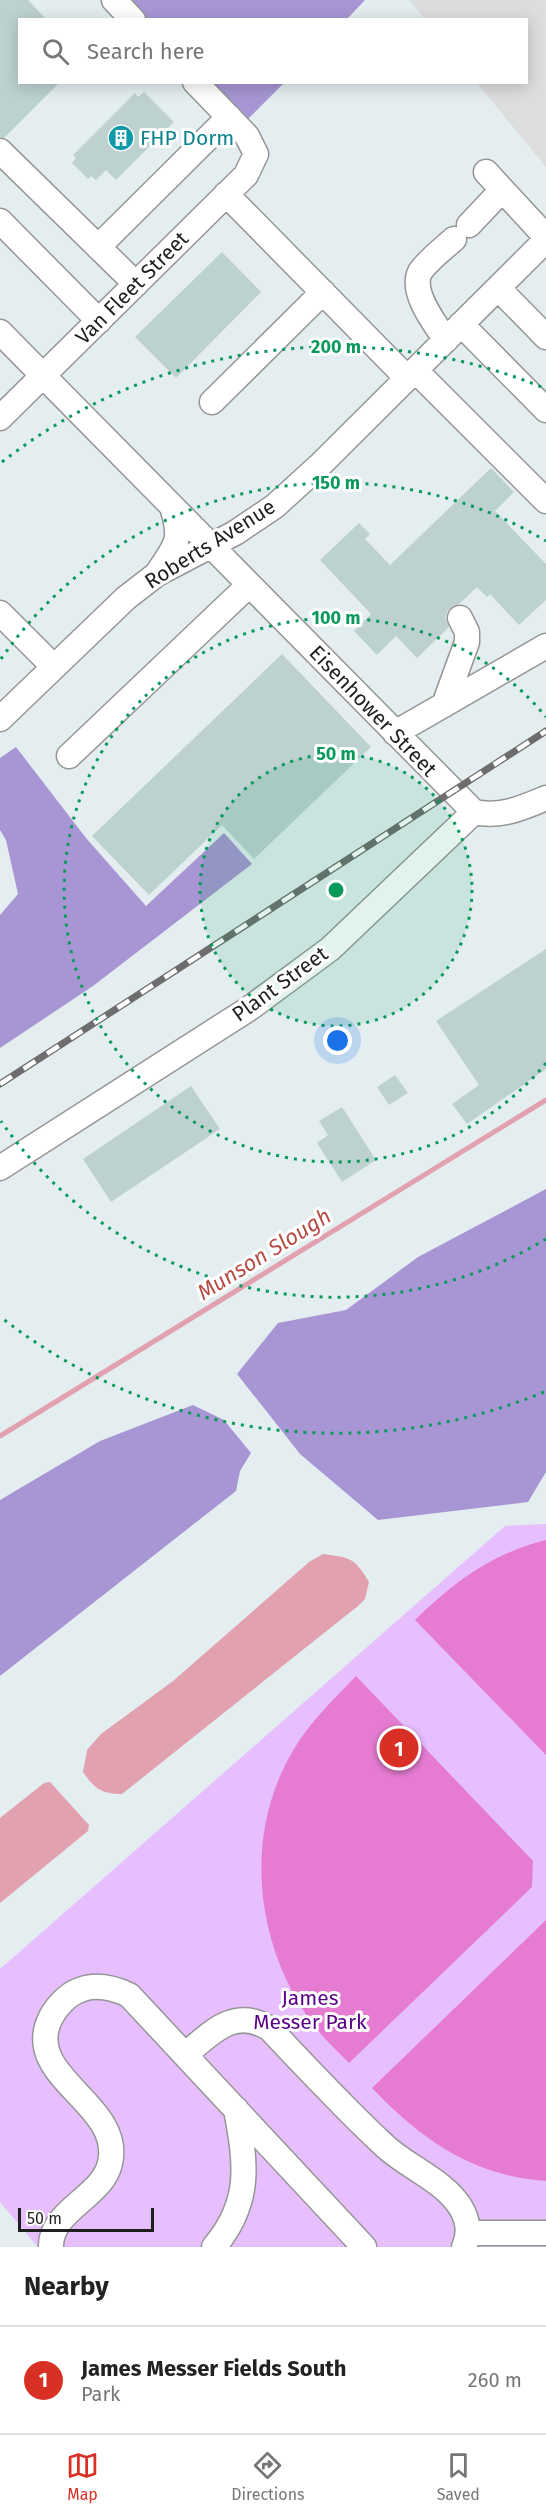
<!DOCTYPE html>
<style>
:root{--surface:#fff;--page:#f2f2f2;--text:#222;--muted:#767676;--line:#e0e0e0;--accent:#d93025}
body{margin:0;font-family:"Fira Sans",sans-serif;background:var(--page);color:var(--text)}
.scale{position:absolute;left:18px;bottom:15px;width:136px;box-sizing:border-box;padding-left:6px;border:3px solid #1f1f1f;border-top:0;font-size:16px;line-height:21px;white-space:nowrap;color:#1f1f1f;-webkit-text-stroke:4px #fff;paint-order:stroke}
.you{position:absolute;left:338px;top:1041px;width:21px;height:21px;margin:-15px;border:4px solid #fff;border-radius:50%;background:#1a73e8;box-shadow:0 0 0 9px #1a73e833}
.badge{display:grid;place-items:center;width:39px;height:39px;border-radius:50%;background:var(--accent);color:#fff;font-size:20px;font-weight:700}
.pin{position:absolute;translate:-50% -50%;border:3px solid #fff;box-shadow:0 2px 6px #0006}
.list{margin:0;padding:0;list-style:none}
h2{display:flex;justify-content:space-between;align-items:center;height:78px;margin:0;padding:0 24px;font-size:26px}
h2 small{font-size:20px;font-weight:400;color:var(--muted)}
.list li{display:grid;grid-template-columns:39px 1fr auto;gap:18px;align-items:center;box-sizing:border-box;height:108px;padding:0 24px;border-top:2px solid var(--line)}
.list b{display:block;font-size:22px;white-space:nowrap}
.list p{margin:0;font-size:20px;white-space:nowrap;color:var(--muted)}
.list em{font-size:20px;font-style:normal;color:var(--muted)}
.icon{flex:none;width:33px;height:33px;fill:none;stroke:currentColor;stroke-width:2;stroke-linecap:round;stroke-linejoin:round}
.map{position:relative;flex:none;width:546px;height:2247px;overflow:hidden}
.search{position:absolute;background:var(--surface);box-shadow:0 3px 15px #0003;left:18px;right:18px;top:18px;height:66px;display:flex;align-items:center;gap:15px;box-sizing:border-box;padding:0 21px;border-radius:0px;color:var(--muted);font-size:22px}
.sheet{height:186px;background:var(--surface)}
nav{display:flex;justify-content:space-around;align-items:center;box-sizing:border-box;height:84px;border-top:2px solid var(--line);background:var(--surface);font-size:16px;color:var(--muted)}
nav a{display:grid;justify-items:center;gap:3px}
nav .on{color:var(--accent)}
.map>svg:first-child{display:block}
.residential{fill:#dcdddd}
.forest{fill:#a796d3}
.park{fill:#e7befe}
.pitch{fill:#e67cd2}
.water{fill:#e2a1ae}
.lines{fill:none;stroke-linecap:round;stroke-linejoin:round}
.stream{stroke:#e2a1ae;stroke-width:5}
.building{fill:#bdd1d1}
.minor-casing{stroke:#969696;stroke-width:27}
.minor{stroke:#fff;stroke-width:24}
.rail-casing{stroke:#6d6d6d;stroke-width:7}
.rail{stroke:#fff;stroke-width:4.5;stroke-dasharray:14;stroke-linecap:butt}
.ring{fill:none;stroke:#099a5b;stroke-width:3;stroke-dasharray:3 6}
.labels{text-anchor:middle;dominant-baseline:central;stroke-width:6;stroke-linejoin:round;paint-order:stroke}
.culture-label{font-size:21px;fill:#0d838f;stroke:#fff;text-anchor:start}
.street-label{font-size:21px;fill:#1f1f1f;stroke:#fff}
.park-label{font-size:21px;fill:#590387;stroke:#fff}
.water-label{font-size:22px;font-style:italic;fill:#b74b43;stroke:#fff}
.centre{fill:#099a5b;stroke:#fff;stroke-width:3}
.ring-label{font-size:18px;text-anchor:middle;font-weight:bold;fill:#099a5b;stroke:#fff;stroke-width:6;stroke-linejoin:round;paint-order:stroke}
</style>
<div class="map">
<svg width="546" height="2247" viewBox="0 0 546 2247">
<rect width="100%" height="100%" fill="#e4eef1"/>
<path class="residential" d="M409,0H546V167L477,83L526,82V20L425,19Z"/>
<path class="forest" d="M123,0H365L346,20L144,19Z
M210,83H284L248,119Z
M16,747L86,838L146,906L224,833L252,864L93,986L0,1048V915L18,894L6,840L0,830V758Z
M546,1189V1472L528,1502L378,1520L300,1454L237,1374L278,1323L346,1310L418,1257Z
M193,1405L224,1420L251,1453L240,1471L236,1491L0,1676V1500L100,1441Z"/>
<path class="park" d="M546,1524V2247H38L0,2202V1969L505,1526Z"/>
<path class="pitch" d="M546,1540V1755L415,1620C455,1581 491,1554 546,1540Z
M356,1676L533,1861L532,1887L349,2063C334,2048 319,2034 307,2016C254,1938 244,1831 294,1749C310,1722 334,1699 356,1676Z
M546,1920V2181C472,2176 421,2139 372,2088Z"/>
<path class="water" d="M323,1554C351,1558 354,1557 369,1582L365,1599L358,1606L122,1794C101,1794 94,1788 83,1772L87,1750L101,1734L173,1681L309,1562Z
M50,1782L89,1825L88,1831L0,1903V1818L44,1783Z"/>
<g class="lines">
<path class="stream" d="M0,1436L546,1100"/>
</g>
<path class="building" d="M0,0H28L47,20H20V82H60L4,138L0,137Z
M144,92L174,122L116,180L106,170L96,180L91,176L88,179L72,163L76,158L73,155L135,93L138,97Z
M222,252L261,292L176,378L135,337Z
M491,468L514,492L495,511L546,564V600L519,625L490,594L487,597L477,587L459,604L448,610L445,617L449,627L417,658L396,636L377,655L354,631L371,614L320,560L359,523L370,534L365,539L390,565Z
M282,654L371,747L254,859L222,825L149,895L92,836Z
M546,949V1069L467,1124L452,1104L479,1085L436,1021Z
M395,1075L408,1093L389,1105L377,1087Z
M191,1086L220,1129L111,1202L83,1159Z
M342,1107L376,1160L342,1182L317,1143L328,1135L319,1121Z"/>
<g class="lines">
<g class="minor-casing">
<path id="minor" d="M114,0L133,20
M0,151L136,284
M486,172L546,237
M226,194L407,378
M0,221L99,321
M469,225L502,190
M98,247L229,117
M498,288L546,337
M461,324L546,410
M0,332L474,812
M446,340C435,324 410,292 420,272C428,260 443,249 454,239
M415,370L546,501
M212,402L323,292
M0,418L246,175L256,154L247,136L195,82
M157,574C176,544 183,542 172,507
M0,613L54,667
M444,705L467,642V632L460,618
M0,719L126,598L157,574L235,533L275,506L319,466L546,240
M395,733L546,646
M69,756L249,585
M474,812C500,818 522,808 546,798
M0,1168L250,1008L330,949L474,812
M185,2055C211,2033 235,2006 270,2029C308,2069 346,2110 386,2147C409,2168 445,2181 461,2208C468,2220 470,2234 464,2247
M468,2233H546
M51,2247C50,2210 103,2197 110,2163C124,2103 20,2077 51,2017C57,2006 68,1994 80,1990C97,1983 114,1988 129,1995L364,2247
M214,2247C252,2202 246,2164 236,2109"/>
</g>
<use href="#minor" class="minor"/>
<g class="rail-casing">
<path id="rail" d="M0,1084L546,731"/>
</g>
<use href="#rail" class="rail"/>
</g>
<circle cx="336" cy="890" r="136" fill="#099a5b" fill-opacity=".12"/>
<g class="ring">
<circle cx="336" cy="890" r="136"/>
<path d="M546 1063A272 272 0 1 1 546 717"/>
<path d="M546 1239A407 407 0 0 1 1 1121M1 659A407 407 0 0 1 546 541"/>
<path d="M544 1392A543 543 0 0 1 2 1318M2 462A543 543 0 0 1 544 388"/>
</g>
<defs>
<g id="building-disc" transform="scale(1.35)"><circle r="9.5" fill="#0f9aa8" stroke="#fff"/><path d="M-4-6H4V6H1V3H-1V6H-4ZM-2.5-4.3h1.7v1.8h-1.7ZM.8-4.3h1.7v1.8H.8ZM-2.5-1h1.7V.8h-1.7ZM.8-1h1.7V.8H.8Z" fill="#fff"/></g>
</defs>
<g fill-rule="evenodd">
<use href="#building-disc" x="121" y="138"/>
</g>
<g class="labels">
<g class="culture-label">
<text x="140" y="138">FHP Dorm</text>
</g>
<g class="street-label">
<text transform="translate(132 288) rotate(-45)">Van Fleet Street</text>
<text transform="translate(210 544) rotate(-32)">Roberts Avenue</text>
<text transform="translate(373 711) rotate(46)">Eisenhower Street</text>
<text transform="translate(280 984) rotate(-36)">Plant Street</text>
</g>
<g class="park-label">
<text x="310" y="1998">James<tspan x="310" dy="24">Messer Park</tspan></text>
</g>
<g class="water-label">
<text transform="translate(264 1254) rotate(-32)">Munson Slough</text>
</g>
</g>
<circle cx="336" cy="890" r="9" class="centre"/>
<g class="ring-label">
<text x="336" y="353">200 m</text>
<text x="336" y="489">150 m</text>
<text x="336" y="624">100 m</text>
<text x="336" y="760">50 m</text>
</g>
</svg>
<div class="scale">50 m</div>
<div class="you"></div>
<div class="pin badge" style="left:399px;top:1748px">1</div>
<div class="search"><svg class="icon" aria-label="search" viewBox="0 0 24 24"><circle cx="10" cy="10" r="6"/><path d="M15 15l6 6"/></svg>Search here</div>
</div>
<section class="sheet">
<h2>Nearby<small></small></h2>
<ul class="list">
<li><span class="badge">1</span><div><b>James Messer Fields South</b><p>Park</p></div><em>260 m</em></li>
</ul>
</section>
<nav>
<a class="on"><svg class="icon" aria-label="map" viewBox="0 0 24 24"><path d="M3 6l6-2 6 2 6-2v14l-6 2-6-2-6 2zM9 4v14M15 6v14"/></svg>Map</a>
<a><svg class="icon" aria-label="directions" viewBox="0 0 24 24"><path d="M12 3l9 9-9 9-9-9zM9 14v-3h6M13 9l2 2-2 2"/></svg>Directions</a>
<a><svg class="icon" aria-label="saved" viewBox="0 0 24 24"><path d="M7 4h10v16l-5-4-5 4z"/></svg>Saved</a>
</nav>
